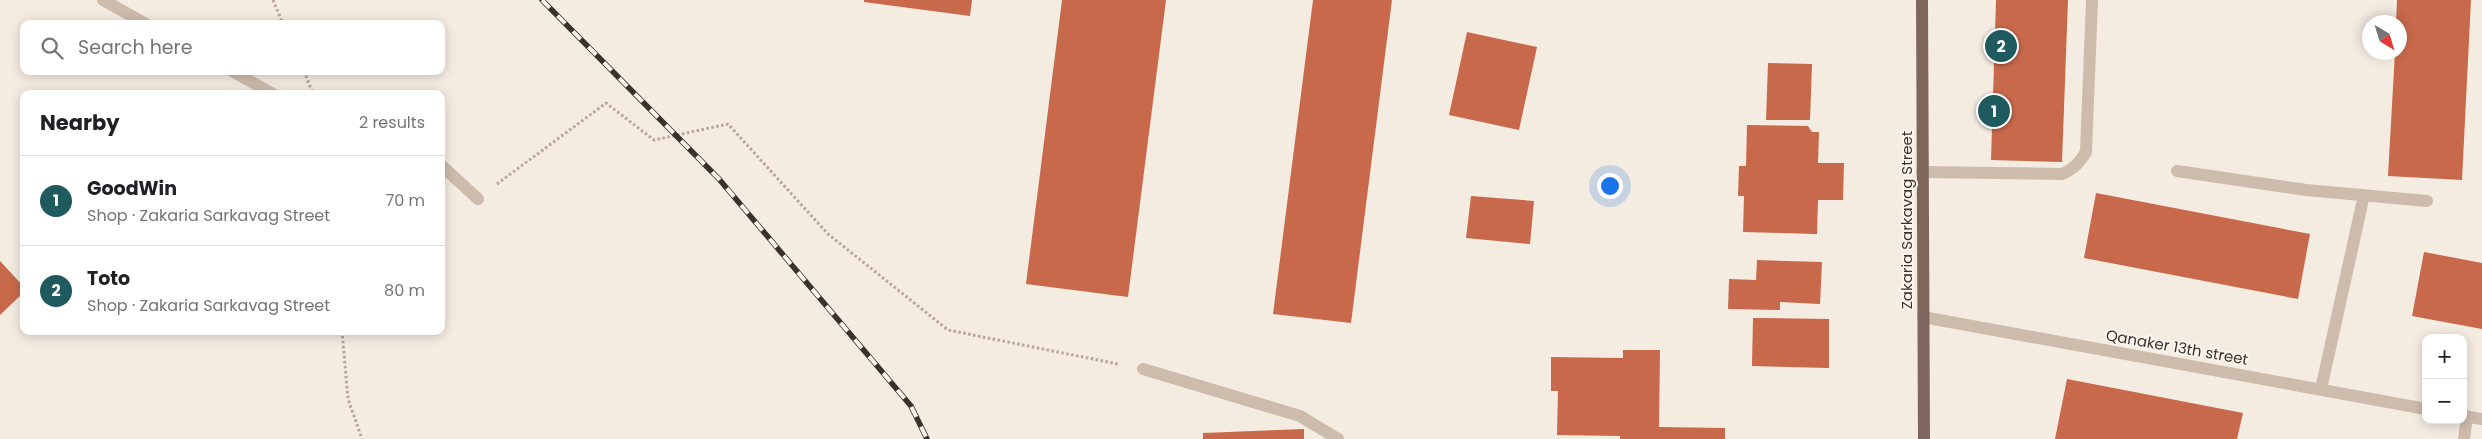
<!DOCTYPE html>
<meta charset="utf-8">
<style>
:root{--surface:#fff;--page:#f6f6f6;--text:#202124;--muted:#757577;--line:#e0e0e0;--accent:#1f5a5e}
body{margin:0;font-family:Poppins,sans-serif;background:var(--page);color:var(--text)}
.controls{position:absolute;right:15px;bottom:15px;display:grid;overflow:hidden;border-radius:10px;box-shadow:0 2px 12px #0003}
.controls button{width:45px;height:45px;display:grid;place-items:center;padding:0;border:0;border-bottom:1px solid var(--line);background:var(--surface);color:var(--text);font:25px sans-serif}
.compass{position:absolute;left:2362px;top:15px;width:45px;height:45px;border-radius:50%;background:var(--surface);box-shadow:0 2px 12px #0003;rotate:142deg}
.you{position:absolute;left:1609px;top:185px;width:18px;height:18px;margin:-12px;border:4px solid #fff;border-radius:50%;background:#1a73e8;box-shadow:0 0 0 8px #1a73e833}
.badge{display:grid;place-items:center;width:32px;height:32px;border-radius:50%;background:var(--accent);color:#fff;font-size:16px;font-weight:700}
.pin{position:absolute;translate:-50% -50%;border:2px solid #fff;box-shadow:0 1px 5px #0006}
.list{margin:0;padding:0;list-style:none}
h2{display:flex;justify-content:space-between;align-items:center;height:65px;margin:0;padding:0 20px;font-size:21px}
h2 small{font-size:16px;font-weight:400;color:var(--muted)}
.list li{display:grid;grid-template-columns:32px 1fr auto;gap:15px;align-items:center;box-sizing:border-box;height:90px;padding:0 20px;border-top:1px solid var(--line)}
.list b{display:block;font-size:19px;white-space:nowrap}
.list p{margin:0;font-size:16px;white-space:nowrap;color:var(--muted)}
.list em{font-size:16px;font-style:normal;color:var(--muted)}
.icon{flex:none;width:28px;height:28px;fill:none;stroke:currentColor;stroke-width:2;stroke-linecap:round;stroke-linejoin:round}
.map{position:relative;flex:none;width:2482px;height:439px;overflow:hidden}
.search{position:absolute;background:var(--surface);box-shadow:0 2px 12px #0003;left:20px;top:20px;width:425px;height:55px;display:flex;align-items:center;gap:12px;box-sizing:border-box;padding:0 18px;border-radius:10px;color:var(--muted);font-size:19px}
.panel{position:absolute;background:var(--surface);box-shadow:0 2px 12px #0003;left:20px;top:90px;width:425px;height:245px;border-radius:10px}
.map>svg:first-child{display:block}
.building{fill:#c8694b}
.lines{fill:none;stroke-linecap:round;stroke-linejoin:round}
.path{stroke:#b9a596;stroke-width:3;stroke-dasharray:2.5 2.5;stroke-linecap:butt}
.minor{stroke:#cdbbac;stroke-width:12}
.major{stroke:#7d675c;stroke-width:12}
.rail-casing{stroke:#3b302b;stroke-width:5.5}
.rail{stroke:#fbf5ee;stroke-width:4;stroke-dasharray:11;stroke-linecap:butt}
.labels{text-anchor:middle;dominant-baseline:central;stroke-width:4;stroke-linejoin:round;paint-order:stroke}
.street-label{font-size:15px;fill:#3b302b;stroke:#fbf5ee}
</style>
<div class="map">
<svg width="2482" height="439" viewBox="0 0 2482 439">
<rect width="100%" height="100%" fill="#f4ebe1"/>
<path class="building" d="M864,0H972L970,16L864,2Z
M1062,0H1166L1128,297L1026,284Z
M1313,0H1392L1351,323L1273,314Z
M1996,0H2068L2062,162L1991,160Z
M2397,0H2471L2462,180L2388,176L2395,52H2400V22H2396Z
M1467,32L1537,47L1519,130L1449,115Z
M1768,63L1812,64L1810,120H1766Z
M1747,125L1808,126L1812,132H1819L1818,163H1844L1843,200H1818L1817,234L1743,232L1744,196H1738L1739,166H1746Z
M2096,193L2310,234L2298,299L2084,258Z
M1471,196L1534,201L1530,244L1466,238Z
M2424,252L2482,263V329L2412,316Z
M1757,260L1822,262L1820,304L1780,302V310L1728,309L1729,279L1756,280Z
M0,261L24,287V292L0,315Z
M1753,318L1829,319V368L1752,366Z
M1623,350H1660L1659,427L1725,428V439H1620V436L1557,435L1558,391H1551V357L1623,358Z
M2067,379L2243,413L2237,439H2055Z
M1304,429V439H1203V433Z"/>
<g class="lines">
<path class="path" d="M273,0L283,24
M304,71L313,94
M497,184L606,103L654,140L728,124L828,234L948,330L1118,364
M342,331L348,399L362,439"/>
<path class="minor" d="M103,0L146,24
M232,71L273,94
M441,165L478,199
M2177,171L2306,190L2427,201
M1922,172L2062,174C2074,169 2079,163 2086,152L2092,0
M1923,317L2426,409
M1143,369L1300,416L1338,439
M2321,389L2364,195
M2463,416L2482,419
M2464,439L2467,416"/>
<path class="major" d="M1922,0L1924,439"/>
<g class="rail-casing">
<path id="rail" d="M542,0L719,179L911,406L927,439"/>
</g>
<use href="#rail" class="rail"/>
</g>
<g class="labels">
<g class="street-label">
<text transform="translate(1906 220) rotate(-90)">Zakaria Sarkavag Street</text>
<text transform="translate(2177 347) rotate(10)">Qanaker 13th street</text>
</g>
</g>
</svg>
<div class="controls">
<button>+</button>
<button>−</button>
</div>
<svg class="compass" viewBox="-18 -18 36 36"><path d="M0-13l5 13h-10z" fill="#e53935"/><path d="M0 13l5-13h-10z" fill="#757577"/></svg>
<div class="you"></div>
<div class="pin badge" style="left:1994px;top:111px">1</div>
<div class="pin badge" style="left:2001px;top:46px">2</div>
<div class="search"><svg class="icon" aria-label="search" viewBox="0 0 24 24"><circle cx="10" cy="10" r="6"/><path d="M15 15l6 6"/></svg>Search here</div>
<section class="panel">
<h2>Nearby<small>2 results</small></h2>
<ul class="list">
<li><span class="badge">1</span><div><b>GoodWin</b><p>Shop · Zakaria Sarkavag Street</p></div><em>70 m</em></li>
<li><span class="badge">2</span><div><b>Toto</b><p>Shop · Zakaria Sarkavag Street</p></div><em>80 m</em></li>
</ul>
</section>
</div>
